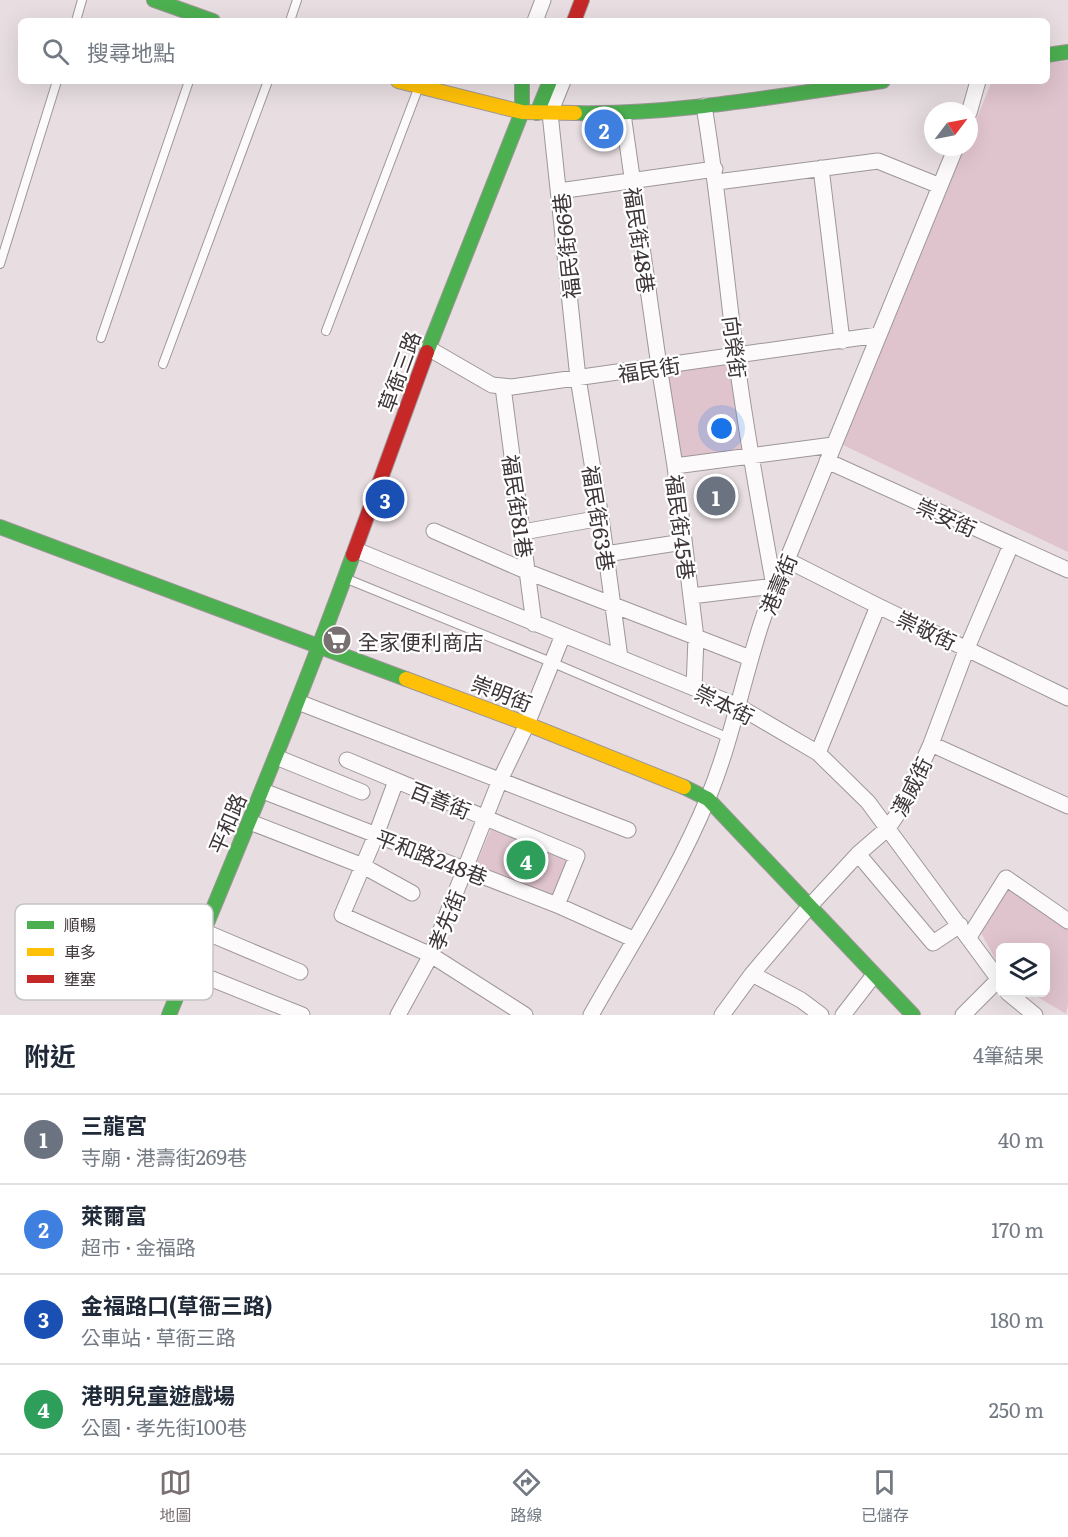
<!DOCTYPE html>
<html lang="zh-TW">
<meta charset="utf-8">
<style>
:root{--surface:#fff;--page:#f6f6f7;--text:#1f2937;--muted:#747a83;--line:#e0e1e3;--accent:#797072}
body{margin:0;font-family:Literata,"Noto Sans TC",serif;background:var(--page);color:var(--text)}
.controls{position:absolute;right:18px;bottom:18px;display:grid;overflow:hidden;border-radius:9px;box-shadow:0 6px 24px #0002}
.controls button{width:54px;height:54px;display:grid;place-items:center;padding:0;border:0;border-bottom:2px solid var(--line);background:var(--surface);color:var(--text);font:30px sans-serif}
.compass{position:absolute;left:924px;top:102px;width:54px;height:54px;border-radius:50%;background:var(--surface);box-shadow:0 6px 24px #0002;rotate:58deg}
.you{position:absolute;left:722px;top:429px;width:21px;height:21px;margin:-15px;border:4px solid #fff;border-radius:50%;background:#1a73e8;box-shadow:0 0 0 9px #1a73e833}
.badge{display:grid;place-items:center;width:39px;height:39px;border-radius:50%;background:var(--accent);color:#fff;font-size:20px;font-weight:700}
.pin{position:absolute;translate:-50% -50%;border:3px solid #fff;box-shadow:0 2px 6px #0006}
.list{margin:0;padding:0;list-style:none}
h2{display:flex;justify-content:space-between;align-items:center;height:78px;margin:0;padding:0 24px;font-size:26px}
h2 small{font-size:20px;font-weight:400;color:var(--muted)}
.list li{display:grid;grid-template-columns:39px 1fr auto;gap:18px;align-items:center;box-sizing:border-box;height:90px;padding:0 24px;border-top:2px solid var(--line)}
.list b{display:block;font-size:22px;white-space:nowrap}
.list p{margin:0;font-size:20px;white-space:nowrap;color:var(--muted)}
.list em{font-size:20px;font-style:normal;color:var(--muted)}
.icon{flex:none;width:33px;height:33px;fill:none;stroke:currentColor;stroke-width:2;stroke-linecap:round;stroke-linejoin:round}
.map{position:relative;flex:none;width:1068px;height:1015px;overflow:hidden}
.search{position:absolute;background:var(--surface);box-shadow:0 6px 24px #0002;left:18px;right:18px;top:18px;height:66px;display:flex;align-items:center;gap:15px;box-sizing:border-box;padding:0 21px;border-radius:9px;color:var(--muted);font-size:22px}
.sheet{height:438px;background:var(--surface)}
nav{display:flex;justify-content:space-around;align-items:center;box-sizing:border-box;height:84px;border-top:2px solid var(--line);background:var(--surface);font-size:16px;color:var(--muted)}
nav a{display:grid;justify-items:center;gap:3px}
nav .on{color:var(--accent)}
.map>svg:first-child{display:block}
.green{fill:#dfc3cd}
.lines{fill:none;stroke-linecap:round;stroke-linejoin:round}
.lane-casing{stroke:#9e9698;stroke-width:10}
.street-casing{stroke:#9e9698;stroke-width:17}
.fast-casing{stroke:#9e9698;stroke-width:16}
.slow-casing{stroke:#9e9698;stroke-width:16}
.jam-casing{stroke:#9e9698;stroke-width:16}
.lane{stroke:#fcfafa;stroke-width:8}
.street{stroke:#fcfafa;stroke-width:15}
.fast{stroke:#4caf50;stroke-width:14}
.slow{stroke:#ffc107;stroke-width:14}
.jam{stroke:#c62828;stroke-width:14}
.labels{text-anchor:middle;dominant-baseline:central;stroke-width:4.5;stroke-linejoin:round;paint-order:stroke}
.street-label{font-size:21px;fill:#3d3537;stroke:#fff}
.poi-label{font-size:21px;fill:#3d3537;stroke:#fff;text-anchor:start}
.key{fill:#fff;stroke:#c5c2c3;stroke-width:1.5}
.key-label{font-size:16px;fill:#3d3537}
</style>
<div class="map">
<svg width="1068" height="1015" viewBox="0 0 1068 1015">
<rect width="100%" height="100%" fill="#e8dee1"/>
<path class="green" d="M1068,61V552L843,445L965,147H969V137L992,81H1047V63Z
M733,360L746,448L676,458L662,370Z
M494,821L575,855L558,898L476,865Z
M1008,885L1068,930V1004L1066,1014L1031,993H1046V948H1000V968L980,931Z"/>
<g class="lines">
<g class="lane-casing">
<path id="lane" d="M76,21L82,0
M290,21L297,0
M0,264L57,81
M326,331L418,89
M101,338L189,81
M163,364L268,81
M347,579L551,662L729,738"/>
</g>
<g class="street-casing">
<path id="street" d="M535,21L543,0
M563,81L550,113L578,378L601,518L620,658
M969,113L978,81
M623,114L659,366L675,466L696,638L694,688
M821,168L842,341
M717,182L878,161L940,186
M559,191L715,169
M428,348L492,385L512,387L878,335
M503,387L534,624
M827,461L1068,570
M675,466L833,445
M434,531L528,572L750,658
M523,532L601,518
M356,550L738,706L818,753L868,802L1000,981
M606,554L683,542
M787,560L878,606L1068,698
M691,596L774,586C760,509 746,433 736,356C725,272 718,189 704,106
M298,702L628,830
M931,744L1068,806
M818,753L878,606
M276,757L362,792
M347,760L577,856L557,905
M396,781L376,835L342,915L431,955L525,1015
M263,791L557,905L633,939
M250,822L363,866L412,893
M858,854L933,943L960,925
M203,931L300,972
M969,937L1006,878L1068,921
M187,969L302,1015
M752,974L801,1000L821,1015
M1008,993L1035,1015
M398,1015L431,955L500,780L527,724L563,635
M591,1015C631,944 677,874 708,798C740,721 749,635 787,560L956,147
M722,1015L752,974L809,907L858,854L888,828L903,806L931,744L967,648L1011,545
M843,1015L874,975
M963,1015L999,979"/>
</g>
<g class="fast-casing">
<path id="fast" d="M154,0L213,21
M1047,55L1068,52
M537,113L550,81
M575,113C678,115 781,95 883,81
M427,352L522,112V81
M0,527L406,679
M684,787L708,799L913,1015
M169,1015C232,862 297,710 353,555"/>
</g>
<g class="slow-casing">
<path id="slow" d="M398,81L522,112L575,113
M406,679L527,724L684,787"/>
</g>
<g class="jam-casing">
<path id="jam" d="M574,21L582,0
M353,555L427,352"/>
</g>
<use href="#lane" class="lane"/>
<use href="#street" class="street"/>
<use href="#fast" class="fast"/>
<use href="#slow" class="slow"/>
<use href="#jam" class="jam"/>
</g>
<defs>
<g id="supermarket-disc" transform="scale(1.5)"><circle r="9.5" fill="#797072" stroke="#fff"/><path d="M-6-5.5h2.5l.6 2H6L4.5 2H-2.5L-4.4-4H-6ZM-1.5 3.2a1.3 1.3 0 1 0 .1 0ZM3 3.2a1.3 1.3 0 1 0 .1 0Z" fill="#fff"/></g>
</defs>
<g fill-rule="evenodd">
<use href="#supermarket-disc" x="337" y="640"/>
</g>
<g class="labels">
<g class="street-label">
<text transform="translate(641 240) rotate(82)">福民街48巷</text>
<text transform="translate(565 246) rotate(-96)">福民街66巷</text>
<text transform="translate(736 347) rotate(83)">向榮街</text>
<text transform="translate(649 368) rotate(-9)">福民街</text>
<text transform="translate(398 371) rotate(-70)">草衙三路</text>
<text transform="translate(519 506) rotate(82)">福民街81巷</text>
<text transform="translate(947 516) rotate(24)">崇安街</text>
<text transform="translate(600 518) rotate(81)">福民街63巷</text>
<text transform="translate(682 527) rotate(83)">福民街45巷</text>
<text transform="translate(777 584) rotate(-68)">港壽街</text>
<text transform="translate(927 629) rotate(25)">崇敬街</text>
<text transform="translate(502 692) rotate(21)">崇明街</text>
<text transform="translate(725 703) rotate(26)">崇本街</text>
<text transform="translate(910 786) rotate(-63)">漢威街</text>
<text transform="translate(441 799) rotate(22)">百善街</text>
<text transform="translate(226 823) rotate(-67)">平和路</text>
<text transform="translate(432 856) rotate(21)">平和路248巷</text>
<text transform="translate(445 920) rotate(-68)">孝先街</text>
</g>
<g class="poi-label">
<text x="358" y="640">全家便利商店</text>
</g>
</g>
<rect x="15" y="904" width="198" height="96" rx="9" class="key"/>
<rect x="27" y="921" width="27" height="8" fill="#4caf50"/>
<rect x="27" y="948" width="27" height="8" fill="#ffc107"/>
<rect x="27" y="975" width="27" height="8" fill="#c62828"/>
<g class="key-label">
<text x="64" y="931">順暢</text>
<text x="64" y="958">車多</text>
<text x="64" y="985">壅塞</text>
</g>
</svg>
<div class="controls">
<button><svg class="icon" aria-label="layers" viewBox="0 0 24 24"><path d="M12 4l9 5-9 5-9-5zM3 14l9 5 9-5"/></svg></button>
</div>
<svg class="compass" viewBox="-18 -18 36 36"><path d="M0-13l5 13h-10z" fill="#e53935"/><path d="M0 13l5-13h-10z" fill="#747a83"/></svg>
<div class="you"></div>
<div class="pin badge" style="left:716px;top:496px;background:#6b7280">1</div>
<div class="pin badge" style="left:604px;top:129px;background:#3f7fe0">2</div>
<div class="pin badge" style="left:385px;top:499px;background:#1a4fb4">3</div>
<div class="pin badge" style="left:526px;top:860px;background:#2e9e5b">4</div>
<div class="search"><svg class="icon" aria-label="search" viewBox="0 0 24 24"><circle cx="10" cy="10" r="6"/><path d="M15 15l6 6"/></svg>搜尋地點</div>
</div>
<section class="sheet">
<h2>附近<small>4筆結果</small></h2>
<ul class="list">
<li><span class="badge" style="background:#6b7280">1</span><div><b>三龍宮</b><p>寺廟 · 港壽街269巷</p></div><em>40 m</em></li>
<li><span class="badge" style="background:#3f7fe0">2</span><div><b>萊爾富</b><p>超市 · 金福路</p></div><em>170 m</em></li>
<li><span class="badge" style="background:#1a4fb4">3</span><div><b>金福路口(草衙三路)</b><p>公車站 · 草衙三路</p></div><em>180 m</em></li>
<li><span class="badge" style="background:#2e9e5b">4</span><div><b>港明兒童遊戲場</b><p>公園 · 孝先街100巷</p></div><em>250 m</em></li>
</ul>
</section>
<nav>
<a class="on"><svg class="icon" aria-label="map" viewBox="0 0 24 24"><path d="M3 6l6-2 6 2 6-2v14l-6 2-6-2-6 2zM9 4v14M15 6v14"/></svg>地圖</a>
<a><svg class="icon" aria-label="directions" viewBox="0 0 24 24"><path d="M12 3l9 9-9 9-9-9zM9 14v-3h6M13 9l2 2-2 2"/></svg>路線</a>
<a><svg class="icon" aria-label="saved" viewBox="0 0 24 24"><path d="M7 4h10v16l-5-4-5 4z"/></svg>已儲存</a>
</nav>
